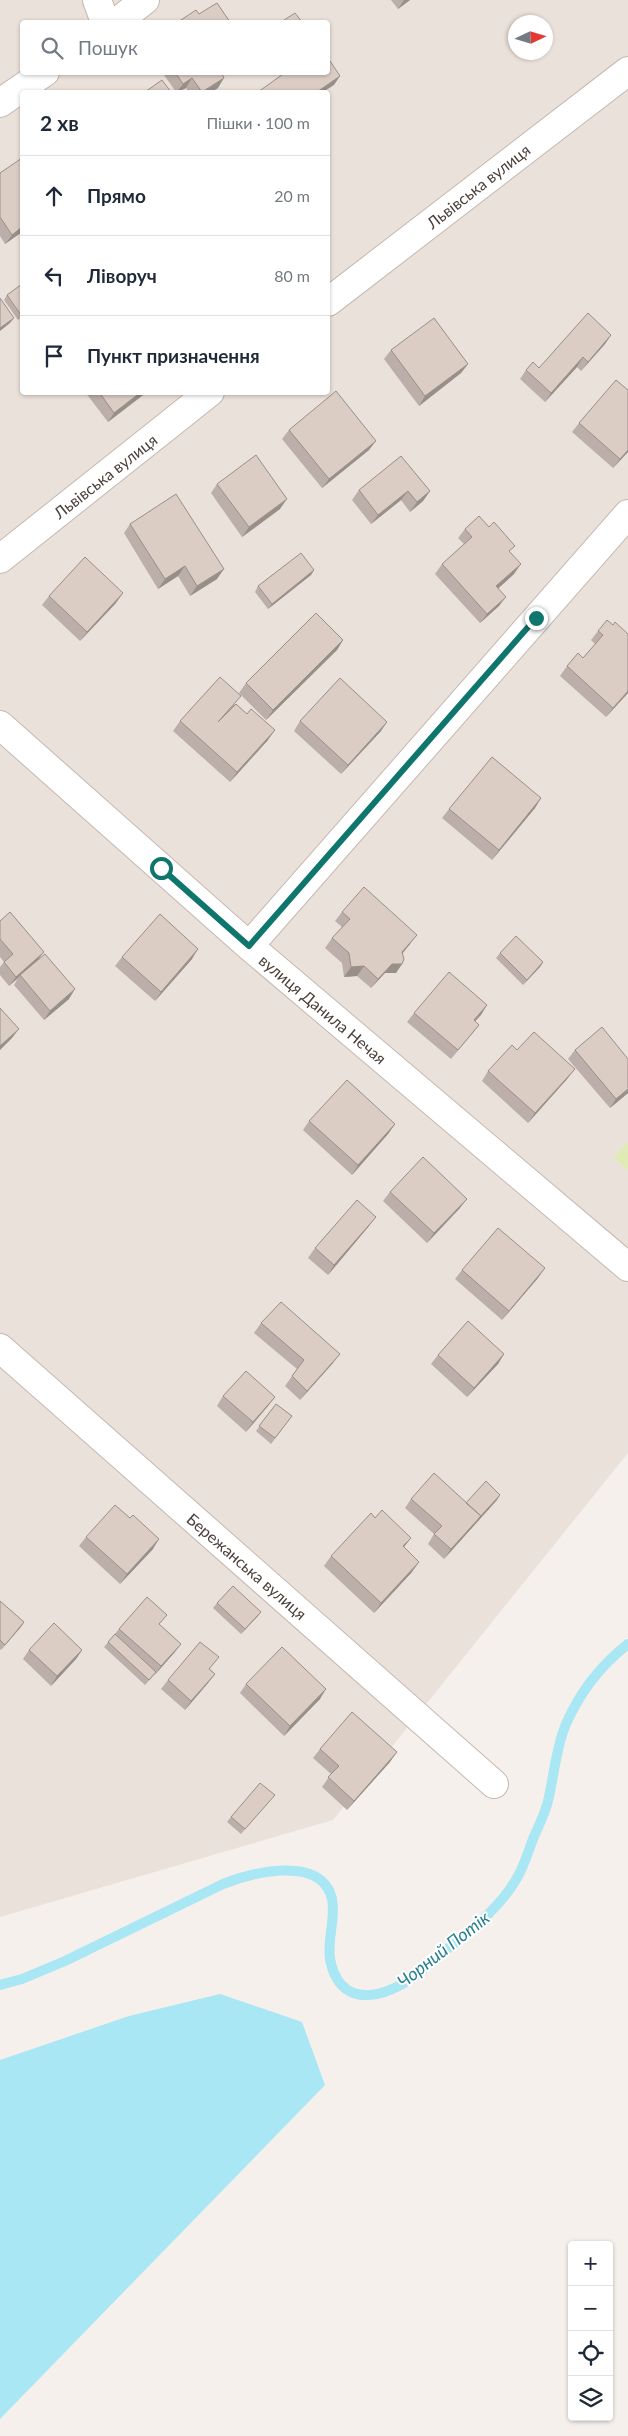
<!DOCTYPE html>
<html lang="uk">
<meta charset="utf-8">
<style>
:root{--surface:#fff;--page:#f6f6f7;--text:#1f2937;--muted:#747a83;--line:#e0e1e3}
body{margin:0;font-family:Lato,sans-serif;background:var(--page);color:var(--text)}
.controls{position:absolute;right:15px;bottom:15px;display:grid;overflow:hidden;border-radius:5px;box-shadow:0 1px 4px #0004}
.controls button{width:45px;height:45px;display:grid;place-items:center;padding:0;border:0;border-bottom:1px solid var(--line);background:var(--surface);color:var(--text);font:25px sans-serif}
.compass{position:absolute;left:508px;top:15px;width:45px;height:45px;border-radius:50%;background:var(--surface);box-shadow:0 1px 4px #0004;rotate:86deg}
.stop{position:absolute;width:15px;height:15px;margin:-11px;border:4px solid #0f766e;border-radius:50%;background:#fff}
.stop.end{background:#0f766e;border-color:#fff;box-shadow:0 1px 5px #0008}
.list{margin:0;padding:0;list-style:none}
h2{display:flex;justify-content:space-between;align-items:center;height:65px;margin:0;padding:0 20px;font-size:21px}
h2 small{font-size:16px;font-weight:400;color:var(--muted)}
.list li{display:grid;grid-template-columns:32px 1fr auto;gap:15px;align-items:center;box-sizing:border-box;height:80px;padding:0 20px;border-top:1px solid var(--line)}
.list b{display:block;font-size:19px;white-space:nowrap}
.list em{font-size:16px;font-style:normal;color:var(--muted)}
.icon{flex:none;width:28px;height:28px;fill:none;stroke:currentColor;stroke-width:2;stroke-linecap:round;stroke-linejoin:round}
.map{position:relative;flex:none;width:628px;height:2436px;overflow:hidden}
.search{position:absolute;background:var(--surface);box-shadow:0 1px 4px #0004;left:20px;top:20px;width:310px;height:55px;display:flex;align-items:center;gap:12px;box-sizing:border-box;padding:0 18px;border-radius:5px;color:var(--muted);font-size:19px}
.panel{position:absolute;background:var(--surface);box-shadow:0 1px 4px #0004;left:20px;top:90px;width:310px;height:305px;border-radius:5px}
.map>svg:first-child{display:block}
.residential{fill:#eae1da;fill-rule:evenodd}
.green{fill:#e0eab4}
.water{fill:#a8e7f3}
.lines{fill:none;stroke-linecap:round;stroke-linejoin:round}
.stream{stroke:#a8e7f3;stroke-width:10}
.street-casing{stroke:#c5b8b1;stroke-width:30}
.street{stroke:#fff;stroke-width:28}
.wall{fill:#bcafa9}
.shaded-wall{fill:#998f89}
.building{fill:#dbccc4;stroke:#998f89}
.route{stroke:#0f766e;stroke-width:6}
.labels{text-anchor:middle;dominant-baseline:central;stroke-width:4;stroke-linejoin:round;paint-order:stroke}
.street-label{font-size:16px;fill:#4b3f39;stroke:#fff}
.water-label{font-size:18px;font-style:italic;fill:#277f90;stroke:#fff}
</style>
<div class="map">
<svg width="628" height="2436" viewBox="0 0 628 2436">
<rect width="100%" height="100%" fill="#f6f0ec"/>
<path class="residential" d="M0,0H628V1142L613,1158L628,1170V1453L333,1820L0,1917ZM22,22H328V72H22ZM516,22H546V52H516ZM22,92H328V392H22Z"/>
<path class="green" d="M628,1142V1170L613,1158Z"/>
<path class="water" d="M220,1994L302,2022L325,2085L0,2419V2060L129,2016Z"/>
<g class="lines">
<path class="stream" d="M0,1985L22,1979L65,1961L223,1884C251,1873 322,1854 332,1899C336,1918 327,1939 330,1959C341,2017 396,1994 426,1967C458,1938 495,1916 517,1878C524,1866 528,1852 533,1839C538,1827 545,1814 548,1801C554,1776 556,1747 566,1724C580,1692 601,1665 628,1644"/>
<g class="street-casing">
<path id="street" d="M97,0L105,22
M117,22L145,0
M0,103L45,72
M328,302L628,71
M0,559L210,392
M0,725L249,946L628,1267
M249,946L628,514
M0,1348L494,1784"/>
</g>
<use href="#street" class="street"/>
</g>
<path class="wall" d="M391,0H410L398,9Z
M166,72H221L218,88L211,92H189L186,88L178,92H176L164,75Z
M0,173L22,232L5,244L0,236Z
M7,295L22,317L18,320L4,300Z
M611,335L605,344L581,371L577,367L545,402L520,379L526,370L539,368Z
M391,350L468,364L461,373L419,406L384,359Z
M628,390V452L613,468L572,432L579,423Z
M85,392H147L108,422Z
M289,430L369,450L322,488L282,439Z
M217,484L280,509L242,537L211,493Z
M359,490L430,491L423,501L410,512L401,500L371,524L352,500Z
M130,524L217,579L190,596L178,576L158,589L124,533Z
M465,529L510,553L514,574L498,588L499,606L480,623L435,574L442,564L464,544L458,538Z
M314,570L311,575L268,609L255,592L258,586Z
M49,596L116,603L80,641L42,605Z
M613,625L628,634V693L606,717L560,676L567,666L583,658L595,644L591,640L598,631Z
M343,640L337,650L266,720L239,693L246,683Z
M236,704L247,714L268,740L230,782L173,731L180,721Z
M300,721L381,731L341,774L294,731Z
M541,798L535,808L492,860L442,818L449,809Z
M342,912L410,944L403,953L402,964L396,973H385L371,988L357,976L344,977L342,963L325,948L332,938L342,927L335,921Z
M0,921L38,961L69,999L44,1020L14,985L18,978L9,986L0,975V967L4,962L0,957Z
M500,953L543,962L540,967L523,985L496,958Z
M122,957L192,959L155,1001L115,966Z
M487,1005L475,1021L479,1025L472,1034L451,1059L407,1022L414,1013Z
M517,1050L568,1078L528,1123L482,1081L488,1071Z
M575,1050L628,1093L610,1108L568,1059Z
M309,1121L395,1124L388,1134L352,1175L303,1130Z
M390,1192L460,1208L427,1243L383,1201Z
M369,1226L328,1275L308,1258L315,1248Z
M462,1270L538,1278L502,1320L455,1279Z
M261,1323L333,1363L300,1400L285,1386L297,1369L254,1333Z
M504,1354L498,1364L467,1397L431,1364L438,1355Z
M223,1396L275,1397L268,1406L246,1432L217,1406Z
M276,1404L292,1416L271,1444L256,1431Z
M411,1499L466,1503L497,1500L444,1559L428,1544L434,1534L405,1508Z
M130,1518L153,1549L120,1584L79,1546L86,1537Z
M404,1548L412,1572L374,1613L324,1566L331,1556Z
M0,1601L24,1622L1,1650L0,1649Z
M217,1603L261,1612L257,1617L241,1634L213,1608Z
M160,1625L181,1644L174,1653L145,1685L104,1647L119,1629Z
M29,1650H82L76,1659L51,1686L23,1659Z
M210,1669L215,1674L208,1683L185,1710L161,1689L168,1680Z
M246,1684L320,1699L284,1736L240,1693Z
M320,1749L390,1762L347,1810L322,1787L331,1774L313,1758Z
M275,1795L241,1834L227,1822L231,1817Z"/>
<path class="shaded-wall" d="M404,0H410L398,9Z
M340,76L334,85L323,92H317Z
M192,78L186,88L177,92L183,84Z
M224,78L218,88L211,92H203Z
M22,227V232L5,244L12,235Z
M14,318L10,323L0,331V328Z
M611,335L605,344L581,371L588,362Z
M583,357L577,367L545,402L551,393Z
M468,364L461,373L419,406L425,396Z
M141,392H147L108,422L114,413Z
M376,441L369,450L322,488L329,479Z
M628,450V452L613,468L620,459Z
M408,491L401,500L371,524L378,515Z
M430,491L423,501L410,512L417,502Z
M287,499L280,509L242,537L249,527Z
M521,564L514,574L490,596L496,586Z
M185,566L178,576L158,589L165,579Z
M224,569L217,579L190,596L197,586Z
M314,570L311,575L268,609L272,604Z
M123,593L116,603L80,641L87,632Z
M506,597L499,606L480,623L487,614Z
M343,640L337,650L266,720L273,710Z
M628,691V693L606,717L613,708Z
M387,722L381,731L341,774L348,765Z
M275,730L268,740L230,782L237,772Z
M541,798L535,808L492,860L499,850Z
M417,935L410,944L396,961L402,952Z
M198,949L192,959L155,1001L161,992Z
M44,952L37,961L20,975L18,978L9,986L16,977Z
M543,962L540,967L523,985L527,980Z
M392,964H402L396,973H385L371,988L378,979Z
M364,966L357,976L344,977L351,967Z
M75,989L69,999L44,1020L50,1011Z
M487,1005L481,1015L467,1030L474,1020Z
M19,1029L12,1038L0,1050V1046Z
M575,1069L568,1078L528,1123L535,1113Z
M628,1089V1093L610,1108L616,1099Z
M395,1124L388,1134L352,1175L358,1165Z
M467,1199L460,1208L427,1243L434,1233Z
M376,1217L369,1226L328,1275L334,1265Z
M545,1268L538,1278L502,1320L509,1311Z
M340,1354L333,1363L300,1400L307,1391Z
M504,1354L498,1364L467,1397L474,1388Z
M275,1397L268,1406L246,1432L253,1422Z
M500,1495L497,1500L444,1559L451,1549L481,1516Z
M411,1538L404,1547L396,1556L403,1546Z
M159,1539L153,1549L120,1584L127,1574Z
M419,1562L412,1572L374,1613L381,1603Z
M261,1612L257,1617L241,1634L245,1629Z
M24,1622L21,1627L1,1650L5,1645Z
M181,1644L174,1653L154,1676L161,1666Z
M82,1650L76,1659L51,1686L57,1676Z
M215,1674L208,1683L185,1710L191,1701Z
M326,1689L320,1699L284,1736L290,1726Z
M397,1752L390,1762L347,1810L354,1801Z"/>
<path class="building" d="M217,3L230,22H178L196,10L199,14Z
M295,13L302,22H281Z
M328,58L340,76L317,92H258L286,72H328Z
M175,72H221L224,78L202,92L192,78L183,84Z
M162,80L171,92H145Z
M22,158V227L12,235L0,217V173Z
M22,284V314L21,315L7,295Z
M0,298L14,318L0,328Z
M588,313L611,335L588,362L583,357L551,393L526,370L533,362L539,368Z
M434,318L468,364L425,396L391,350Z
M616,380L628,390V450L620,459L579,423Z
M336,391L376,441L329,479L289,430Z
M99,392H141L114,413Z
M256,455L287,499L249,527L217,484Z
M401,456L430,491L417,502L408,491L378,515L359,490Z
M176,494L224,569L197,586L185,566L165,579L130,524Z
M479,516L489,527L494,522L515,546L509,551L521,564L496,586L506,597L487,614L442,564L472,537L465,529Z
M301,553L314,570L272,604L258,586Z
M85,557L123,593L87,632L49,596Z
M316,613L343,640L273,710L246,683Z
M607,620L613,625L615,622L628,634V691L613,708L567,666L578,653L583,658L603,635L598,631Z
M220,677L241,696L218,722L236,704L247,714L251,709L275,730L237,772L180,721Z
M340,678L387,722L348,765L300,721Z
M492,757L541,798L499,850L449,809Z
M364,887L417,935L402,952L404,959L402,964H392L378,979L364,966L351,967L349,953L332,938L350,919L342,912Z
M10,912L44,952L16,977L4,962L13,954L0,939V921Z
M160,914L198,949L161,992L122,957Z
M516,936L543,962L527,980L500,953Z
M45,954L75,989L50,1011L20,975Z
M449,972L487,1005L474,1020L479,1025L458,1050L414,1013Z
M0,1008L19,1029L0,1046Z
M602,1027L628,1059V1089L616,1099L575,1050Z
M534,1032L575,1069L535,1113L488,1071L512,1045L517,1050Z
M347,1080L395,1124L358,1165L309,1121Z
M423,1157L467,1199L434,1233L390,1192Z
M357,1200L376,1217L334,1265L315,1248Z
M498,1228L545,1268L509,1311L462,1270Z
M281,1302L340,1354L307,1391L292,1376L304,1360L261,1323Z
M468,1321L504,1354L474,1388L438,1355Z
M246,1371L275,1397L253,1422L223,1396Z
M276,1404L292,1416L275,1438L259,1426Z
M434,1473L481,1516L451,1549L434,1534L442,1526L411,1499Z
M486,1481L500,1495L478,1519L481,1516L466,1503Z
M115,1505L130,1518L133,1515L159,1539L127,1574L86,1537Z
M382,1510L411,1538L403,1546L419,1562L381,1603L331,1556L371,1513L375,1518Z
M233,1586L261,1612L245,1629L217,1603Z
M147,1597L167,1615L159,1624L181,1644L161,1666L119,1629Z
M0,1601L24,1622L5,1645L0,1640Z
M54,1623L82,1650L57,1676L29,1650Z
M115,1634L156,1672L149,1680L108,1642Z
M200,1642L219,1657L209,1669L215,1674L191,1701L168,1680Z
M282,1647L326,1689L290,1726L246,1684Z
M352,1712L397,1752L354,1801L328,1777L339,1766L320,1749Z
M260,1783L275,1795L245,1829L231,1817Z"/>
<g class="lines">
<path class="route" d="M161,868L249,946L536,618"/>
</g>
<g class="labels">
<g class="street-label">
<text transform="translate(478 186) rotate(-38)">Львівська вулиця</text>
<text transform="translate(105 476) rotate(-38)">Львівська вулиця</text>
<text transform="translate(323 1009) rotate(40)">вулиця Данила Нечая</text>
<text transform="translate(247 1566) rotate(41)">Бережанська вулиця</text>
</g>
<g class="water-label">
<text transform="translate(443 1949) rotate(-38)">Чорний Потік</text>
</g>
</g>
</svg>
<div class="controls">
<button>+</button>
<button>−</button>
<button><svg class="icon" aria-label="locate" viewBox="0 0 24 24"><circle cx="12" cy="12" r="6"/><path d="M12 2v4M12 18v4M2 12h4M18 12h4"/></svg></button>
<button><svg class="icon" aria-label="layers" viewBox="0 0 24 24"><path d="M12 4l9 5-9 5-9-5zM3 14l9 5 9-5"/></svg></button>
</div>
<svg class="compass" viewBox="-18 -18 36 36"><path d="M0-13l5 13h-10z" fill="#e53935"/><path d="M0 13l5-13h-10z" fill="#747a83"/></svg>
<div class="stop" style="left:161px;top:868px"></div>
<div class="stop end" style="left:536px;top:618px"></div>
<div class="search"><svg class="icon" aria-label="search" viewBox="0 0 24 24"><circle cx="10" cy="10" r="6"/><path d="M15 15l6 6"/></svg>Пошук</div>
<section class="panel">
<h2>2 хв<small>Пішки · 100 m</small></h2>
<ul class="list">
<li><svg class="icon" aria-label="ahead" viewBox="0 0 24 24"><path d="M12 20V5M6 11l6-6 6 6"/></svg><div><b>Прямо</b></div><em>20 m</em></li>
<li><svg class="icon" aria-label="left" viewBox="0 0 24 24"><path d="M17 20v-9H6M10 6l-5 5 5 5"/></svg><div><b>Ліворуч</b></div><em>80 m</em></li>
<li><svg class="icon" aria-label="arrive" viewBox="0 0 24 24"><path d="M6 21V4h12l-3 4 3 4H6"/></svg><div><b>Пункт призначення</b></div></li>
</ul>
</section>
</div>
